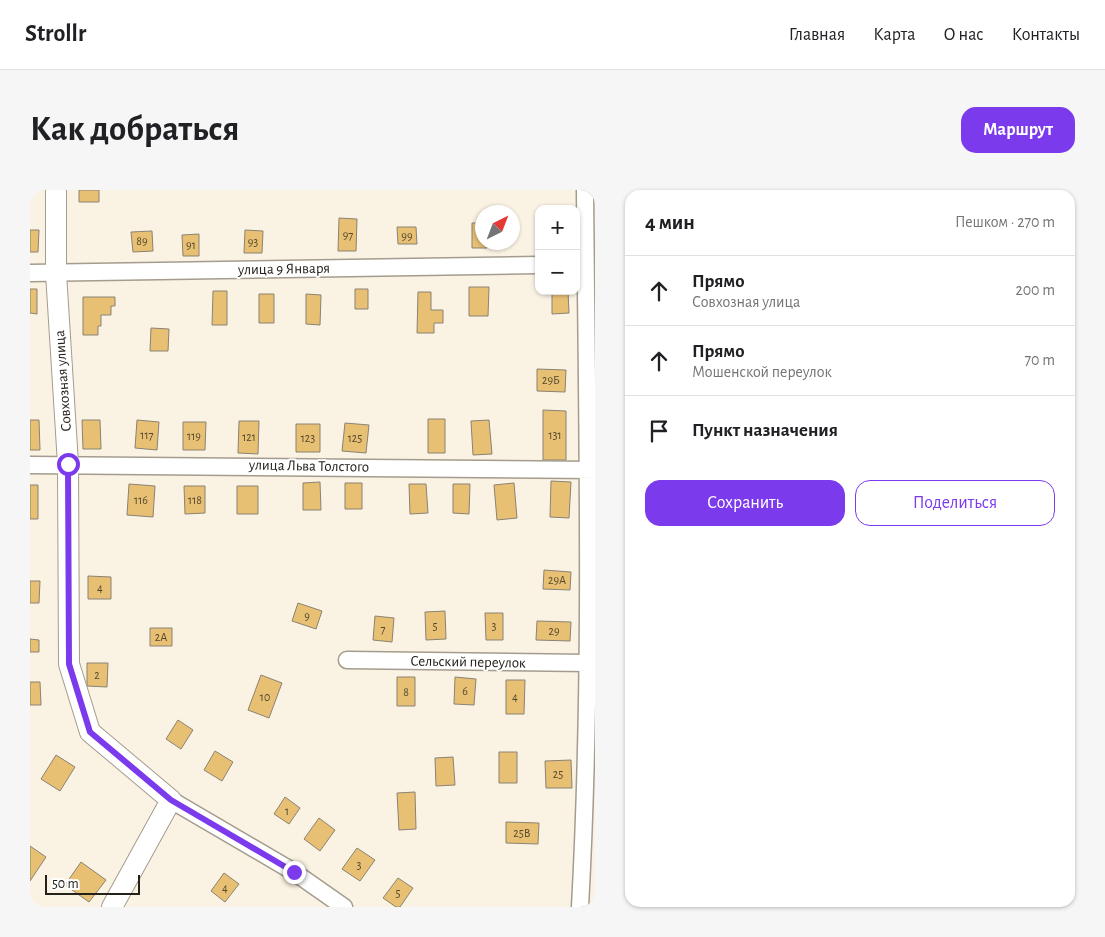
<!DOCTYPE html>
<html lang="ru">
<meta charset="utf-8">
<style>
:root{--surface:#fff;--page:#f6f6f6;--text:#202124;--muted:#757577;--line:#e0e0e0;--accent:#7c3aed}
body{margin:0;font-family:"Alegreya Sans",sans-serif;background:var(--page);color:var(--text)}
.controls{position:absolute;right:15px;top:15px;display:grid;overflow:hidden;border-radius:10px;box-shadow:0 1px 4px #0004}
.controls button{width:45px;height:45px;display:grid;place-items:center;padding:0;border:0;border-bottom:1px solid var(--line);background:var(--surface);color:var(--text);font:25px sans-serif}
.compass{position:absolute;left:445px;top:15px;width:45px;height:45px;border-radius:50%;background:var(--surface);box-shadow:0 1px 4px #0004;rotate:42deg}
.scale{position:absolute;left:15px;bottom:12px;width:95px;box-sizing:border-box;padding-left:5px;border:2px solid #24211b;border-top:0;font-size:14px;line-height:18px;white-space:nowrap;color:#24211b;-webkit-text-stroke:4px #fff;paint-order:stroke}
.stop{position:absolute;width:15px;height:15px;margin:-11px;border:4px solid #7c3aed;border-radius:50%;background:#fff}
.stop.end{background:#7c3aed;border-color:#fff;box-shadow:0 1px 5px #0008}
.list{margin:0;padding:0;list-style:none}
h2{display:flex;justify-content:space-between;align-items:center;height:65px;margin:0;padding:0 20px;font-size:21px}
h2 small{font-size:16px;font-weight:400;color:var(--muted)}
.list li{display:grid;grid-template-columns:32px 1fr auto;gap:15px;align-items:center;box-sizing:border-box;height:70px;padding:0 20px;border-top:1px solid var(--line)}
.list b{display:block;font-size:19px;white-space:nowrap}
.list p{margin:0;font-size:16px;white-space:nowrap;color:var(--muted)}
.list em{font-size:16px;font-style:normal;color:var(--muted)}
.actions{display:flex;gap:10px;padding:15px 20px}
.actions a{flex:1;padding:11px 0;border:1px solid var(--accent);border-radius:15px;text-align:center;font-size:18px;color:var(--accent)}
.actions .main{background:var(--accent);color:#fff}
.icon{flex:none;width:28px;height:28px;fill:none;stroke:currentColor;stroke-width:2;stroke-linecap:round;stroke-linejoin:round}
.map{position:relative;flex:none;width:565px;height:717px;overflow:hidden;border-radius:15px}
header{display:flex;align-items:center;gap:30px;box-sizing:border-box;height:70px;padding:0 25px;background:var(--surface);border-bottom:1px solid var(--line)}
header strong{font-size:24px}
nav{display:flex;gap:28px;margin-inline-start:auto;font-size:18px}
.intro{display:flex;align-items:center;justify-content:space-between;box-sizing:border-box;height:120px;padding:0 30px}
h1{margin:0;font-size:35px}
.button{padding:12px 22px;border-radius:15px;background:var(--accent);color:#fff;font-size:18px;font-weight:700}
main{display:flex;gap:30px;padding:0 30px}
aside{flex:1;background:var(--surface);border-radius:15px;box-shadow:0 1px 4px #0004}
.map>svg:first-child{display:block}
.building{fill:#e8c073;stroke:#8a8274}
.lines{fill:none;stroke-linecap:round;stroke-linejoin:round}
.minor-casing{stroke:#a49c8d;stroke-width:19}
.major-casing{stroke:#a49c8d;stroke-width:22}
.minor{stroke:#fff;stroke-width:16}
.major{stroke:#fff;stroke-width:20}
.route{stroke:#7c3aed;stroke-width:6}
.labels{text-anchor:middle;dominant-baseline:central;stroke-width:4;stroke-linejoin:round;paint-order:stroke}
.number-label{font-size:12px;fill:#554931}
.street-label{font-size:15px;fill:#24211b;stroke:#fff}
</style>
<header>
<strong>Strollr</strong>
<nav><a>Главная</a><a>Карта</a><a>О нас</a><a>Контакты</a></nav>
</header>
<div class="intro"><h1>Как добраться</h1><a class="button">Маршрут</a></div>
<main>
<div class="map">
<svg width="565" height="717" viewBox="0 0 565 717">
<rect width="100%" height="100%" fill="#faf2e2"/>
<path class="building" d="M49,0H69V12H49Z
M309,28L327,29L326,61H308Z
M442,33H452V52H457V58H442Z
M367,37H386L387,54H368Z
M0,40H9L8,62H0Z
M215,40L233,41L232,63H214Z
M122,41L123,61L103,62L101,42Z
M169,44V66H153L152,45Z
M439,97H459L458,126H439Z
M0,99H7V124L0,123Z
M325,99H338V119H325Z
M183,101H197V135H182Z
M522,101H538L539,123L522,124Z
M388,102H401V120H413V133H404V143H387Z
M229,104H244V133H229Z
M276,104L291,105L290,135L276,134Z
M53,107H85V116H81V125H71V136H68V145H53Z
M121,138L139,139L138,161H120Z
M507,179L536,180L535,202L507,201Z
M513,220L536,221V270H513Z
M398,229H415V263H398Z
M0,230H9L10,260H0Z
M52,230H70L71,259H53Z
M107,230L129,232L127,260L105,258Z
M459,230L462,264L443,265L441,231Z
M209,231H229L228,264L208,263Z
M153,232H176L175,260H153Z
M315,233L339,235L336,263L312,261Z
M266,234H290V262H266Z
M521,291L541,292L539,328L520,327Z
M290,292L291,320H273V293Z
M315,293H332V319H315Z
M484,293L487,328L467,330L464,295Z
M99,294L125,296L123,327L97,325Z
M379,294H396L398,323L380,324Z
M423,294H440L439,324L423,323Z
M0,295H8V329H0Z
M154,296H175V323L155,324Z
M207,296H228V324H207Z
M514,380L541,382L540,400L513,399Z
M58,386L81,387V409H58Z
M0,391H10L9,413H0Z
M268,413L292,421L286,439L262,431Z
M415,421L416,449L396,450L395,422Z
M455,423H473V450H456Z
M345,426L364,428L362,452L343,450Z
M507,431L541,432L540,451L506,450Z
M120,438H142V456H120Z
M0,449L9,450V462H0Z
M57,473H78L77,497L57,496Z
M231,485L252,493L239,528L218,520Z
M367,487H385V516H367Z
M425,487L446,489L444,515L424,514Z
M476,490H495L494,524H476Z
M0,492H10L11,515H0Z
M148,530L163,540L151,559L136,549Z
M185,561L203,572L192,591L174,580Z
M469,562H487V593H469Z
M26,565L45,577L30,601L11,589Z
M423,567L425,595L406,596L405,568Z
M541,570L542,598H516L515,571Z
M385,602L386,639L369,640L367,603Z
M255,607L270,618L259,634L244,624Z
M289,628L305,640L290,661L274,649Z
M476,632L509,633L508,654L476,653Z
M0,656L16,667L0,691Z
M327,658L345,670L330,691L312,679Z
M51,672L76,690L59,712L35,695Z
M194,683L209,694L195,712L181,701Z
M368,688L383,698L370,717H366L353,708Z"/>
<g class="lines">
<g class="minor-casing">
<path id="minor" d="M0,83L509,75
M0,275L565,280
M317,470L558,473
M141,610L264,682L314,717
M550,717C563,478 557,239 555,0"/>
</g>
<g class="major-casing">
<path id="major" d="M26,0V83L38,274L39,474L60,542L141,610L82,717"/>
</g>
<use href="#minor" class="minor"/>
<use href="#major" class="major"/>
</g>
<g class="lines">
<path class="route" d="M38,274L39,474L60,542L141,610L264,682"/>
</g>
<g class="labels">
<g class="number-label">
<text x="318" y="45">97</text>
<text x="377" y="46">99</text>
<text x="112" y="51">89</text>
<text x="223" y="52">93</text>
<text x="161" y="55">91</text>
<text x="521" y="190">29Б</text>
<text x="117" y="245">117</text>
<text x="525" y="245">131</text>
<text x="164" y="246">119</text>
<text x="219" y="247">121</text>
<text x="278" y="248">123</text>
<text x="325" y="248">125</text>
<text x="111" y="310">116</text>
<text x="165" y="310">118</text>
<text x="527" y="390">29А</text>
<text x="70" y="398">4</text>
<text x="277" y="426">9</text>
<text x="405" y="436">5</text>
<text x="464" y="436">3</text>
<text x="353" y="439">7</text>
<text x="524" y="441">29</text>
<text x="131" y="447">2А</text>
<text x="67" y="485">2</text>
<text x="435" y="501">6</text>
<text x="376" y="502">8</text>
<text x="235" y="507">10</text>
<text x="485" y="507">4</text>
<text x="528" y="584">25</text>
<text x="257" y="621">1</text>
<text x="492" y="643">25В</text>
<text x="329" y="675">3</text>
<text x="195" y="698">4</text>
<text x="368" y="703">5</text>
</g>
<g class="street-label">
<text transform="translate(254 79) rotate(-1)">улица 9 Января</text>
<text transform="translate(33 191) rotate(-94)">Совхозная улица</text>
<text transform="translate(279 276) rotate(1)">улица Льва Толстого</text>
<text transform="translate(438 472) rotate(1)">Сельский переулок</text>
</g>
</g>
</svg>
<div class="controls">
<button>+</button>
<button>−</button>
</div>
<svg class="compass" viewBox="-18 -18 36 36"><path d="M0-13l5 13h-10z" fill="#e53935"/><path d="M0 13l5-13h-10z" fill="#757577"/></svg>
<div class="scale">50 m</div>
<div class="stop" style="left:38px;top:274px"></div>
<div class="stop end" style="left:264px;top:682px"></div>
</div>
<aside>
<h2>4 мин<small>Пешком · 270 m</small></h2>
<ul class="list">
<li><svg class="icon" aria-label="ahead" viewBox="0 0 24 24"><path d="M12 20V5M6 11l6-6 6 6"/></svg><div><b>Прямо</b><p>Совхозная улица</p></div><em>200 m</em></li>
<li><svg class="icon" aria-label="ahead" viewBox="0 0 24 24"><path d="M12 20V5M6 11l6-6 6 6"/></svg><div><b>Прямо</b><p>Мошенской переулок</p></div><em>70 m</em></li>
<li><svg class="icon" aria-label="arrive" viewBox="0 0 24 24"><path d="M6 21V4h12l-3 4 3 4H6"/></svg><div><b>Пункт назначения</b></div></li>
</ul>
<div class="actions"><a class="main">Сохранить</a><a>Поделиться</a></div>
</aside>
</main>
